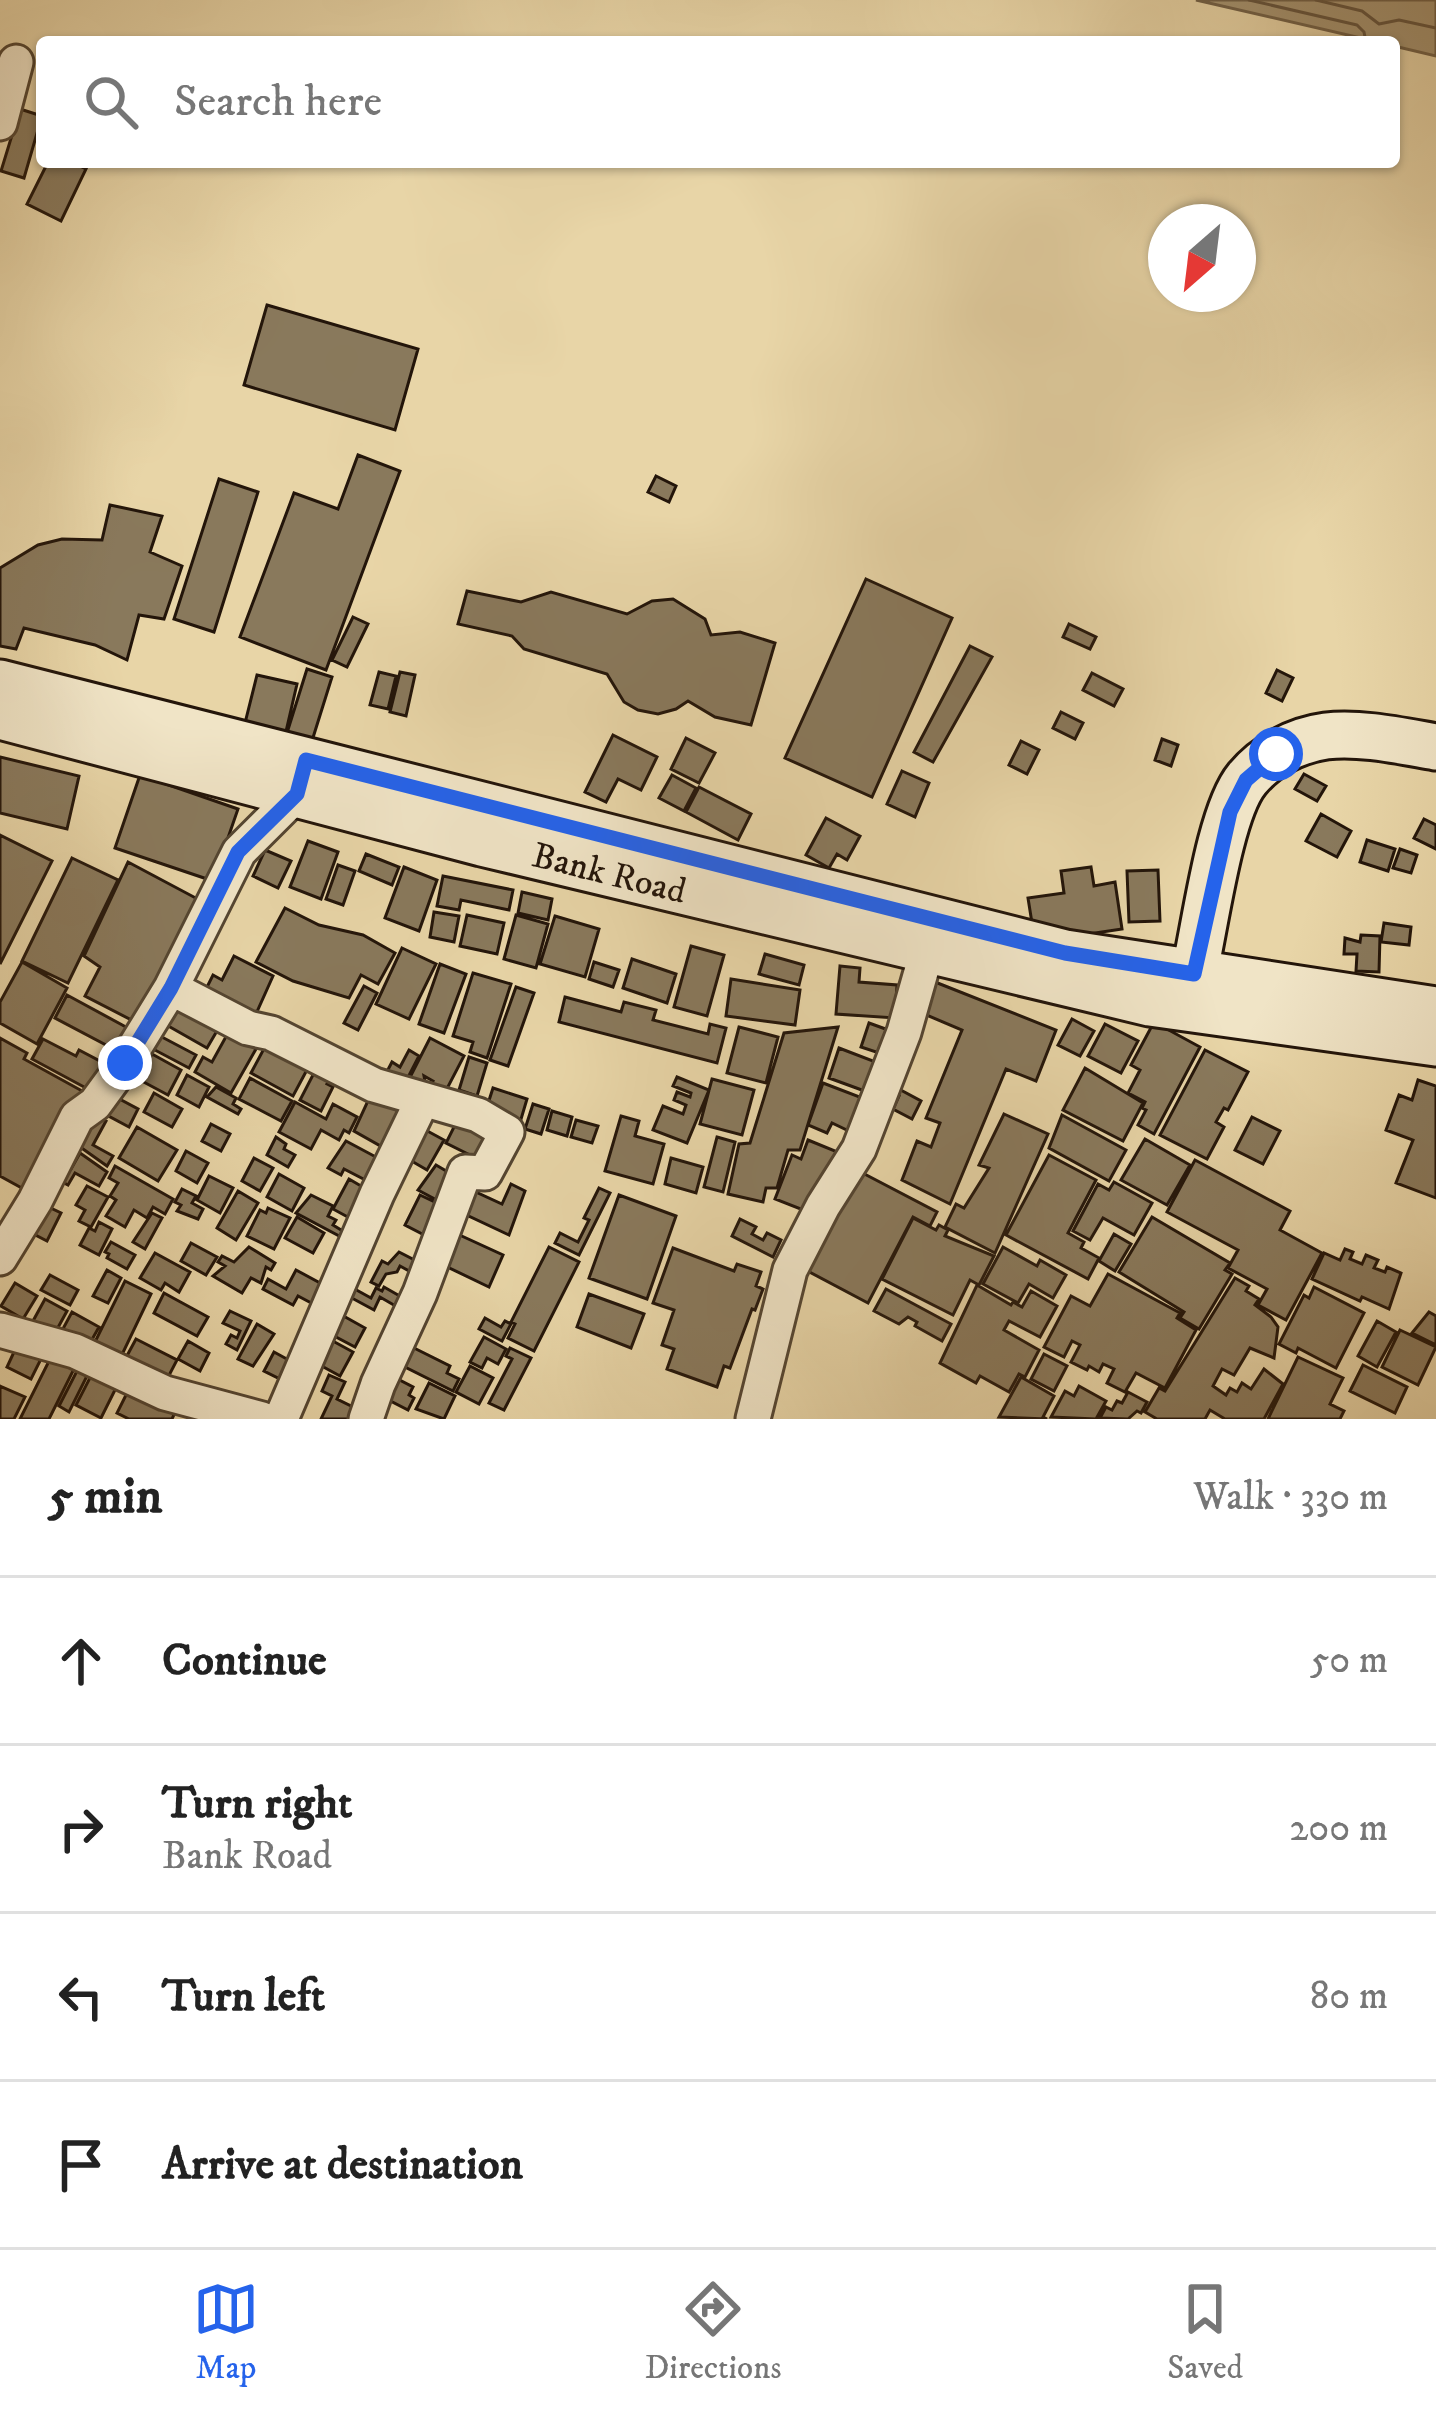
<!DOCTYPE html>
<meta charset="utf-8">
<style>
:root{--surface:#fff;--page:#f2f2f2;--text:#222;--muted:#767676;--line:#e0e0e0;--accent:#2563eb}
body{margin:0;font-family:"IM FELL DW Pica",serif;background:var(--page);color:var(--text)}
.compass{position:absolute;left:1148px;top:204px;width:108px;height:108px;border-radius:50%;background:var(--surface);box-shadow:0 3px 9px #0004;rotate:208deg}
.stop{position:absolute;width:36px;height:36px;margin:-27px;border:9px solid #2563eb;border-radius:50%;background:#fff}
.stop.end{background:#2563eb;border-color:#fff;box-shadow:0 3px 12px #0008}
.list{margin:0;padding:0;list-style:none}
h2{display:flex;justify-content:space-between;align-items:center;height:156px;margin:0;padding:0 48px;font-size:51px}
h2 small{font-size:39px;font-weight:400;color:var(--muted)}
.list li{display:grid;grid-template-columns:78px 1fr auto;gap:36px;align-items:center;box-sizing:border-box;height:168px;padding:0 48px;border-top:3px solid var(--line)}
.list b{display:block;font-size:45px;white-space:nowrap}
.list p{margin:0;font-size:39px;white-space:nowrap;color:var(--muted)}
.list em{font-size:39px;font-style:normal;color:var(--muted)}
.icon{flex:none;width:66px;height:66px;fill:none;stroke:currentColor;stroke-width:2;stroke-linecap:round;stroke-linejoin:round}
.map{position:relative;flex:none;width:1436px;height:1419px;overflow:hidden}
.search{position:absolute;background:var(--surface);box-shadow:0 3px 9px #0004;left:36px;right:36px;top:36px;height:132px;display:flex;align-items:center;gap:30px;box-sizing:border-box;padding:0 42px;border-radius:12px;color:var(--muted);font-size:45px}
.sheet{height:828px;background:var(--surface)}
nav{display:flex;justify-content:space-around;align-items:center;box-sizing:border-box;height:168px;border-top:3px solid var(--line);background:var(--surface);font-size:33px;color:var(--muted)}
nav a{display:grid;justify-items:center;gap:6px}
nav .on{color:var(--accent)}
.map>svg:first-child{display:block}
.water{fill:#a59472;stroke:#716148;stroke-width:3}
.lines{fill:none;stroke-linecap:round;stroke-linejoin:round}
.shore{stroke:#64543e;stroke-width:3}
.building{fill:#89795c;stroke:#23150a;stroke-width:3}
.street-casing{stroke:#544531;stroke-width:39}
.secondary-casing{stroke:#23150a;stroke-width:51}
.street{stroke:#f0e4c6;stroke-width:33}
.secondary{stroke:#f0e4c6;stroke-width:45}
.route{stroke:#2563eb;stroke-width:15}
.labels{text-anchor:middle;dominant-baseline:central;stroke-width:9;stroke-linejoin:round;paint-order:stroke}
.street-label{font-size:36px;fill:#23150a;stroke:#f0e4c6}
</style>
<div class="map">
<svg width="1436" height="1419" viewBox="0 0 1436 1419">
<rect width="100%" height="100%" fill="#e8d5a7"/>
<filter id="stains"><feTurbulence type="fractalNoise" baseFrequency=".00167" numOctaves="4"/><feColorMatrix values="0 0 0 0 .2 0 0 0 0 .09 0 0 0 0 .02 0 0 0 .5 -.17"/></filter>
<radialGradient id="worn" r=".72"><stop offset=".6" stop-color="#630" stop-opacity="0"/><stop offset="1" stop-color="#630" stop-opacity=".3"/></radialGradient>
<path class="water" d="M1196,0H1436V56L1394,46V42H1378Z"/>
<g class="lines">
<path class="shore" d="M1249,0L1357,25L1364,32L1366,42
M1316,0L1362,11L1379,24L1399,20L1436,28"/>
</g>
<path class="building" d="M20,109L42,116L24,178L1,171Z
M48,162H71L86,169L61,221L27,204Z
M267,305L418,349L395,430L244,385Z
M358,455L400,471L326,670L240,637L294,493L338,509Z
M656,476L676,486L669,502L648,492Z
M219,479L258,492L214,632L174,619Z
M110,505L162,516L150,552L182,566L164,619L139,615L127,660L95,645L24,628L16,649L0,646V568L38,545L62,539L102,540Z
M866,579L952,618L872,797L785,758Z
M467,591L521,602L551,592L627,614L652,601L673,599L705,619L711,635L740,632L775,643L751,725L715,717L688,701L676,709L658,714L638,710L624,702L607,674L524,649L512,636L458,624Z
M353,617L368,624L347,667L332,660Z
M1069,624L1096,637L1090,649L1063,637Z
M970,646L992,657L933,762L914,752Z
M307,669L332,677L311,744L286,736Z
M1277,670L1293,678L1282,701L1266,693Z
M379,672L396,676L388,709L370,705Z
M400,672L415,675L406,716L390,712Z
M1092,673L1123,689L1114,706L1083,690Z
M257,675L297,684L284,740L243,731Z
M1061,712L1083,723L1075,739L1053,728Z
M613,735L657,757L641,790L618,779L606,802L585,792Z
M686,738L715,753L699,783L671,769Z
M1162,739L1178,745L1171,766L1155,760Z
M1021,741L1039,750L1027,774L1009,765Z
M0,757L79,776L67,829L0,813Z
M902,771L929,783L915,817L887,804Z
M1304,774L1326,786L1317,801L1295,789Z
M140,775L238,809L213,881L115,848Z
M672,775L696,788L684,811L659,798Z
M699,787L751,814L738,840L686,812Z
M1321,814L1351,831L1337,857L1306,841Z
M826,818L860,836L847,860L837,854L829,868L806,855Z
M1424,819L1436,825V849L1414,838Z
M0,835L52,861L0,964Z
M1367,840L1395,849L1388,871L1360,862Z
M308,841L338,852L321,899L290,887Z
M1400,849L1417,855L1411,873L1393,868Z
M265,850L291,861L278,888L253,876Z
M366,854L399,867L392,885L359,871Z
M72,858L118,880L68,983L22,961Z
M128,862L207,904L143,1026L85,996L100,967L84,956Z
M338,865L355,871L343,905L326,899Z
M404,867L437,880L419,931L385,918Z
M1091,867L1094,886L1115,882L1122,929L1035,942L1028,898L1064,893L1061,871Z
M1158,870L1160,921L1129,922L1127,871Z
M443,876L513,890L509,910L461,900L459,910L437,906Z
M522,892L552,899L548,920L518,913Z
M285,908L319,925L363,935L395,953L378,984L361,975L349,998L293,981L256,962Z
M434,912L459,916L454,942L430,937Z
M467,915L504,923L497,954L460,946Z
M516,915L548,924L536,968L504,959Z
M555,916L599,929L585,977L540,964Z
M1384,923L1411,927L1409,945L1381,942Z
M1361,935L1380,936L1379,972L1356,971L1357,954H1344L1345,938L1360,942Z
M691,946L724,955L707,1016L674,1007Z
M402,948L436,964L409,1019L376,1004Z
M765,954L804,965L799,985L759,974Z
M234,956L273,976L251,1025L200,1001L213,975L222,980Z
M632,959L676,974L667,1003L623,988Z
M22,962L67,988L37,1044L0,1023V1002Z
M594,962L619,970L613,987L589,979Z
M440,964L466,974L444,1033L419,1024Z
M840,966L860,968L859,982L897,985L895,1018L836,1014Z
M473,973L511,984L487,1058L470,1052L473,1042L453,1036Z
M731,979L800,990L795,1025L726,1016Z
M930,980L1056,1030L1036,1081L1006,1069L950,1204L902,1180L917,1141L931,1147L940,1123L926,1118L962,1030L917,1011Z
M364,986L377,993L358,1030L344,1023Z
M516,987L534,993L508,1066L490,1060Z
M67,995L137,1033L125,1055L55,1018Z
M565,997L621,1012L624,1002L656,1010L653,1020L708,1034L710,1024L726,1028L717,1063L559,1022Z
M177,1000L221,1024L207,1048L163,1023Z
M1072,1019L1094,1031L1080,1056L1058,1045Z
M1154,1022L1200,1047L1154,1134L1138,1125L1146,1110L1142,1108L1145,1102L1128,1093L1140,1070L1131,1065Z
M869,1023L891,1031L882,1054L861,1047Z
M1105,1024L1138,1041L1121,1073L1088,1056Z
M739,1027L778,1037L766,1083L727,1073Z
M838,1027L800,1150H788L777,1188H766L763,1202L728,1194L739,1144L750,1143L784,1033Z
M228,1033L256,1049L231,1093L195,1072L203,1057L212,1062Z
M160,1036L196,1055L189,1068L153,1049Z
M0,1038L27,1053L24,1059L84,1092L29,1192L0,1176Z
M430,1038L464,1056L439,1104L425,1096L433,1081L424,1076L425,1081L417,1097L404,1089Z
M43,1039L76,1056L79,1050L113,1068L99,1095L32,1059Z
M267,1043L309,1066L293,1096L251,1073Z
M839,1048L881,1064L870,1093L829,1078Z
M409,1050L419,1056L402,1089L383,1079L392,1062L400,1067Z
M1205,1050L1248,1072L1228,1110L1224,1108L1216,1122L1224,1127L1207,1159L1160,1135Z
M152,1054L181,1070L168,1095L138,1079Z
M469,1057L487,1063L477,1096L459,1090Z
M1085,1068L1143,1103L1123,1141L1063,1110Z
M315,1071L330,1079L327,1084L333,1087L321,1111L300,1100Z
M187,1075L209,1087L199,1107L177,1095Z
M677,1077L709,1090L687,1143L653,1130L663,1106L683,1114L686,1105L674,1100L677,1092L690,1097L691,1093L673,1086Z
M250,1078L292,1101L281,1121L239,1099Z
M712,1079L754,1090L742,1135L700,1124Z
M1418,1080L1436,1086V1198L1396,1183L1413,1140L1386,1130L1399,1095L1412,1100Z
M823,1083L865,1099L851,1132L832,1123L827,1133L808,1125Z
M216,1087L236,1098L233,1104L241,1109L238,1114L207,1097Z
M493,1088L527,1099L519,1126L484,1116Z
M897,1088L921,1101L912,1119L893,1109L899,1096L895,1094Z
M372,1092L409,1112L393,1153L354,1131Z
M154,1093L182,1109L172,1127L144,1112Z
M112,1095L138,1109L129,1127L103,1113Z
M295,1102L326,1119L333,1104L357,1117L349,1133L344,1130L339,1140L321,1130L311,1149L279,1132Z
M533,1104L549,1109L541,1134L525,1129Z
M552,1111L572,1117L567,1136L547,1130Z
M93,1114L106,1121L93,1145L113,1156L107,1166L76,1144Z
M1004,1114L1048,1134L995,1253L945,1227L956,1204L964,1208L989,1168L979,1165Z
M460,1115L498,1134L484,1162L446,1143Z
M1062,1115L1126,1150L1109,1181L1049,1148Z
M621,1116L639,1121L635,1136L664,1144L653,1184L605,1171Z
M1252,1117L1280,1131L1263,1164L1235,1150Z
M576,1120L598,1126L592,1143L571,1137Z
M211,1124L230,1134L221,1151L202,1141Z
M137,1127L177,1150L158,1181L119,1158Z
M420,1127L444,1140L427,1170L403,1156Z
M276,1137L286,1144L284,1149L295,1155L288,1167L267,1155Z
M717,1137L735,1142L723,1192L704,1187Z
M1145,1139L1190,1165L1167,1205L1121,1180Z
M808,1140L840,1153L816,1215L775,1199L792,1155L801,1159Z
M346,1141L389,1164L377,1186L344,1169L341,1175L328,1168Z
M186,1151L208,1163L197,1183L176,1171Z
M80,1153L107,1172L99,1186L75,1173L68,1185L55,1178L62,1164L71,1169Z
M1049,1155L1096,1180L1068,1233L1084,1242L1081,1248L1099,1258L1088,1279L1006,1235Z
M254,1158L273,1168L260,1191L242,1181Z
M671,1158L703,1167L696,1193L665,1184Z
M1195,1160L1290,1211L1280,1230L1322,1253L1286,1320L1258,1305L1267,1289L1228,1268L1238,1250L1167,1212Z
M436,1165L453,1175L446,1205L418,1190Z
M115,1166L173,1199L165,1214L153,1207L147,1218L134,1210L125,1227L106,1216L116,1200L110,1196L118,1183L109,1178Z
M853,1168L937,1212L930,1226L913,1217L868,1303L800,1267Z
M279,1174L304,1188L292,1211L267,1197Z
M209,1176L233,1188L220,1213L197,1200Z
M349,1179L373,1193L357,1222L333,1209Z
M1114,1182L1152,1203L1134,1235L1103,1218L1090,1240L1073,1231L1098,1184L1109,1190Z
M511,1184L525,1191L509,1235L456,1210L467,1188L502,1204Z
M87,1186L108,1197L91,1227L79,1221L85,1210L76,1205Z
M599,1188L610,1193L579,1255L555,1243L560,1233L578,1242L589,1220L584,1218Z
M182,1189L196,1196L192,1203L203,1209L198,1219L177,1211L181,1205L175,1202Z
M238,1191L258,1203L236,1240L217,1228Z
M311,1195L333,1206L328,1216L336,1220L333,1225L346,1233L343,1238L296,1213Z
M420,1195L445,1207L430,1238L405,1225Z
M619,1195L676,1216L647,1299L589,1278Z
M38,1202L61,1213L47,1241L24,1229Z
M268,1208L290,1218L274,1249L247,1236L260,1210L266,1213Z
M152,1213L162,1218L145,1249L133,1242Z
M297,1217L324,1233L313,1253L285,1238Z
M1152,1217L1230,1263L1225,1270L1232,1274L1199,1329L1180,1318L1184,1312L1119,1272Z
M913,1218L936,1230L939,1225L948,1230L945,1236L994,1256L979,1285L970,1280L953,1315L882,1279Z
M740,1219L756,1227L752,1234L763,1240L767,1233L781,1240L773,1257L732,1236Z
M99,1222L112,1229L99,1255L80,1245L89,1228L95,1231Z
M453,1232L503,1255L489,1287L439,1263Z
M1114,1234L1131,1244L1115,1271L1099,1261Z
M111,1242L135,1255L127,1269L107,1258L109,1254L105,1252Z
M191,1243L217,1257L206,1275L181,1261Z
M249,1247L275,1263L271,1270L266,1267L261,1283L251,1278L242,1293L213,1276L225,1266L218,1262L222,1256L234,1262Z
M549,1247L579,1262L534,1351L508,1338L515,1324L511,1322Z
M1003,1247L1037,1266L1040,1260L1066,1275L1053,1298L1029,1284L1018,1303L983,1284Z
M673,1248L734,1271L737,1264L761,1272L756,1286L763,1289L755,1310L752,1309L730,1368L724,1366L717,1387L667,1369L674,1349L662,1345L674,1310L653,1303Z
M1345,1249L1353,1252L1350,1259L1362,1264L1366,1255L1378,1260L1374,1268L1385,1272L1387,1267L1401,1273L1389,1309L1362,1297L1360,1301L1312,1279L1324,1253L1340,1260Z
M399,1252L426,1266L420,1277L400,1266L397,1272L386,1274L379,1286L371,1282L382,1261L388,1264Z
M155,1253L190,1272L179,1292L165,1283L161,1290L140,1278Z
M107,1270L121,1278L108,1303L93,1296Z
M296,1270L333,1290L315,1305L298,1296L293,1305L263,1289L268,1279L286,1289Z
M1108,1274L1180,1313L1177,1318L1196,1330L1165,1388L1136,1373L1125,1392L1107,1383L1114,1369L1103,1364L1099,1372L1089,1366L1087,1370L1071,1362L1080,1345L1072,1341L1064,1357L1044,1347L1071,1296L1090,1306Z
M50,1275L78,1290L70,1305L41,1290Z
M1235,1278L1249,1286L1246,1291L1259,1299L1255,1305L1271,1317L1278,1327L1274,1358L1250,1348L1234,1375L1222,1369L1213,1386L1226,1395L1230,1388L1237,1392L1242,1383L1251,1389L1264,1369L1283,1384L1264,1419H1225L1210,1410L1205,1419H1157L1145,1412L1159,1388L1165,1391Z
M125,1281L151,1294L118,1363L91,1350Z
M342,1282L371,1298L376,1288L382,1291L384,1287L412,1303L406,1312L380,1297L374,1310L337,1290Z
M15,1283L37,1296L23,1319L1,1306Z
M977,1285L1011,1305L1013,1302L1022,1307L1031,1291L1057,1306L1040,1337L1009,1321L1004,1330L1039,1350L1025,1377L1019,1374L1009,1392L980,1376L976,1383L940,1363Z
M1314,1287L1364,1313L1336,1368L1298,1348L1296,1353L1279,1344L1304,1295L1309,1298Z
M886,1289L951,1324L942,1341L915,1326L917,1322L908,1317L899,1324L874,1311Z
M164,1293L208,1317L197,1336L154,1313Z
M589,1294L644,1314L631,1348L577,1327Z
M45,1299L67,1311L55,1333L33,1321Z
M331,1309L365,1328L355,1347L321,1329Z
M230,1311L251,1321L237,1350L226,1344L231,1335L237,1338L240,1331L223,1323Z
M72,1312L99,1327L85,1352L58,1338Z
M1429,1312L1436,1316V1345L1412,1333Z
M485,1318L501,1327L505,1321L511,1324L502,1341L479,1329Z
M1377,1321L1396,1332L1377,1367L1358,1356Z
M257,1324L274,1334L253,1366L238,1359Z
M1400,1330L1436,1347L1418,1385L1382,1367Z
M320,1334L353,1352L340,1376L307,1358Z
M484,1337L506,1349L498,1364L487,1358L482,1368L470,1362Z
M20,1339L45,1351L31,1379L7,1367Z
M136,1339L177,1360L163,1387L122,1365Z
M188,1341L209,1353L200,1371L178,1359Z
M408,1345L450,1366L447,1373L459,1379L453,1391L399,1364Z
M510,1348L531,1358L504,1410L489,1403L512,1359L506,1356Z
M54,1351L77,1363L49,1419H20Z
M274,1352L296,1364L286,1382L264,1371Z
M1044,1354L1067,1366L1054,1391L1031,1379Z
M1298,1357L1343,1378L1330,1404L1344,1411L1340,1419H1268Z
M1363,1365L1407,1387L1395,1413L1350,1391Z
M470,1366L493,1378L479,1404L456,1392Z
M79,1367L89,1372L69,1412L59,1406Z
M95,1368L120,1380L101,1418L76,1405Z
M388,1374L413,1387L409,1395L414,1398L408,1410L377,1394Z
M329,1375L345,1382L337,1399L357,1409L352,1419H321L332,1396L322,1391Z
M1021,1377L1054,1396L1043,1417L1047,1419L999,1417Z
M132,1383L178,1406L172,1419H129L117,1413Z
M429,1383L455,1396L444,1419L416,1409Z
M0,1386L25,1397L14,1419H0Z
M1079,1386L1106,1401L1096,1419L1051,1417L1065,1391L1074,1396Z
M1128,1392L1147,1402L1141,1413L1137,1411L1128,1419L1100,1418L1106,1407L1112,1410L1117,1401L1122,1403Z"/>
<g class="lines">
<g class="street-casing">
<path id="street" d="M0,123L16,62
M171,988L248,1028L271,1033L374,1085L478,1115L507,1132L485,1173L465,1172L420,1293L378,1384L366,1419
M0,1258L35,1201L77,1117L95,1104L125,1063L171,988L239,852L297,794L301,779
M0,1330L75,1351L165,1393L262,1419
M281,1419L377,1194L422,1101
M753,1419L790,1270L823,1206L859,1149L904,1032L927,951"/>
</g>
<g class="secondary-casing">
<path id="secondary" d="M0,683L1065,953L1436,1010
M0,716L482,843L1150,1003L1436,1043
M1194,974C1205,928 1219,813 1247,779C1266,756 1296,740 1326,736C1361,732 1401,741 1436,747"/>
</g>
<use href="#street" class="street"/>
<use href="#secondary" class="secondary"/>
</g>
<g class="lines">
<path class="route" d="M125,1063L171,988L238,852L297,794L306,760L1065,953L1194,974L1230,812L1246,780L1276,754"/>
</g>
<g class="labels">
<g class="street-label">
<text transform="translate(609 874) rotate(14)">Bank Road</text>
</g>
</g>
<rect width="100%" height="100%" filter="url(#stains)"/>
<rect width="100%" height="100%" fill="url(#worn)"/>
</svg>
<svg class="compass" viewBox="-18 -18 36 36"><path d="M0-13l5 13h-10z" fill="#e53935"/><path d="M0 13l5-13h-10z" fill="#767676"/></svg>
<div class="stop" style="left:1276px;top:754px"></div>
<div class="stop end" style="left:125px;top:1063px"></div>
<div class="search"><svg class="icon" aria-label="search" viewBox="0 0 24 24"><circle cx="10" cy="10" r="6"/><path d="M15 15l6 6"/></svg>Search here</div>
</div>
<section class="sheet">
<h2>5 min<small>Walk · 330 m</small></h2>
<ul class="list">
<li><svg class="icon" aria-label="ahead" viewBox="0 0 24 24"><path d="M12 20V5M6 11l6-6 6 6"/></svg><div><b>Continue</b></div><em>50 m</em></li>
<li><svg class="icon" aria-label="right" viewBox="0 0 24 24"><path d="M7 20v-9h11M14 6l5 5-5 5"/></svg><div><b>Turn right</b><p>Bank Road</p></div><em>200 m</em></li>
<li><svg class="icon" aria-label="left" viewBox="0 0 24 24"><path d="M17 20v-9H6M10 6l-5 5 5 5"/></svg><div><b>Turn left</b></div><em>80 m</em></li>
<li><svg class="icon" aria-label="arrive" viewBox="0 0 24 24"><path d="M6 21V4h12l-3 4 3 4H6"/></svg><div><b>Arrive at destination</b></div></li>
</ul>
</section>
<nav>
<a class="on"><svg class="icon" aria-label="map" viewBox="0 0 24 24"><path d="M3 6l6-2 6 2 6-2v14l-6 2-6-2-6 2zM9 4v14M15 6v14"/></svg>Map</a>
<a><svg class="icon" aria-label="directions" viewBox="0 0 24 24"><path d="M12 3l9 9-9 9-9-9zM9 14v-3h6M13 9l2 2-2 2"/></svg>Directions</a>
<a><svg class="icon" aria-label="saved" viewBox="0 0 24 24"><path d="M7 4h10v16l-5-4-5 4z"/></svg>Saved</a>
</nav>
